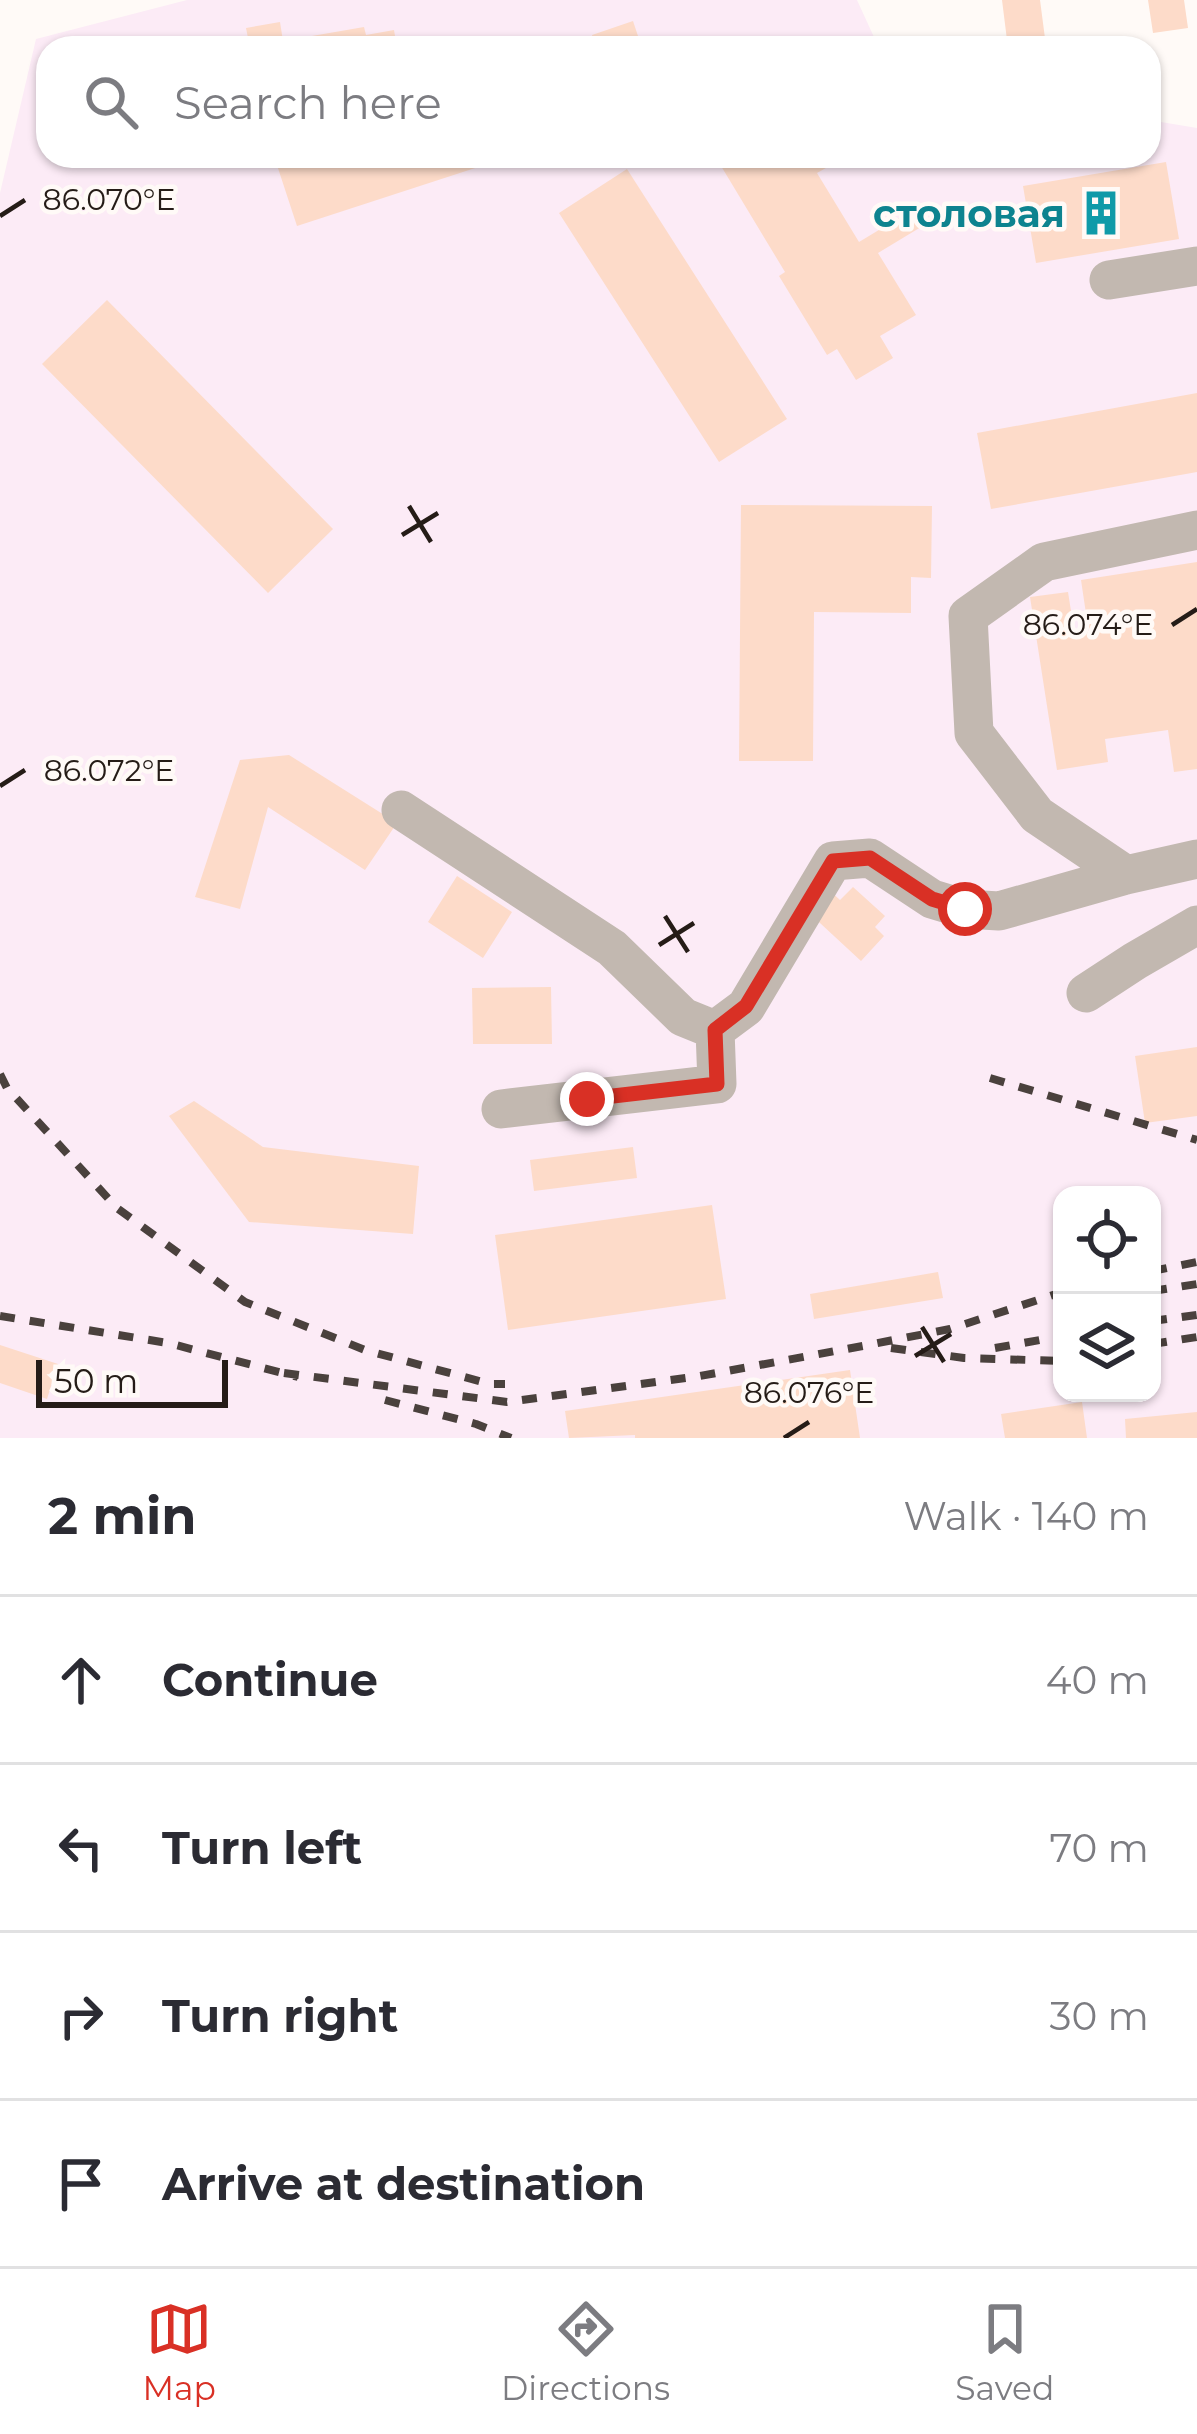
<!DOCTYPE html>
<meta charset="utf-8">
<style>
:root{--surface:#fff;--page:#f2f2f3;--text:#2b2b33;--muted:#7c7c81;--line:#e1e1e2;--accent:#d93025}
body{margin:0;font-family:Montserrat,sans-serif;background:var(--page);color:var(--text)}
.controls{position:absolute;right:36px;bottom:36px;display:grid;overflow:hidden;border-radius:24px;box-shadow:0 3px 9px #0004}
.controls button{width:108px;height:108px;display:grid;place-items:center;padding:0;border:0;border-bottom:3px solid var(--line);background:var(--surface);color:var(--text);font:60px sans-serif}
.scale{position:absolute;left:36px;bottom:30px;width:192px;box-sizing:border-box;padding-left:12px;border:6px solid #251c17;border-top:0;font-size:33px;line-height:42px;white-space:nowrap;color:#251c17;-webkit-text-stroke:9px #fffaf7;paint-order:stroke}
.stop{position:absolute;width:36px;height:36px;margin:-27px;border:9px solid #d93025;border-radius:50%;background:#fff}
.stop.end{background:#d93025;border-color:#fff;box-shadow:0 3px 12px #0008}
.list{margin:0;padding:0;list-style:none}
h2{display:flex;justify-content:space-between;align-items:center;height:156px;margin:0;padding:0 48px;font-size:51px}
h2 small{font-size:39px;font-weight:400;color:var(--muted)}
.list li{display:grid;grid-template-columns:78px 1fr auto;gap:36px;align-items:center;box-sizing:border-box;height:168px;padding:0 48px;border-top:3px solid var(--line)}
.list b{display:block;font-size:45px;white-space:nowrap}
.list em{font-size:39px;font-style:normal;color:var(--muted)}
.icon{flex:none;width:66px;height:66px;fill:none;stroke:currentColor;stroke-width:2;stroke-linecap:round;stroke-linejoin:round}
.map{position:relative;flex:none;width:1197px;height:1438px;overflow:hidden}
.search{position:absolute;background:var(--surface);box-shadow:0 3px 9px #0004;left:36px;right:36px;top:36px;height:132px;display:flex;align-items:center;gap:30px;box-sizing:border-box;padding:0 42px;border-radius:36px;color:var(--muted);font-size:45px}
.sheet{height:828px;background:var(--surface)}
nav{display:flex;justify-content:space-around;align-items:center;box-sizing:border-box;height:168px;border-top:3px solid var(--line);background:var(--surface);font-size:33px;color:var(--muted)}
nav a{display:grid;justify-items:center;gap:6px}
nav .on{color:var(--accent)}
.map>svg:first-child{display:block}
.industrial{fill:#fcebf6;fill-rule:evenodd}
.building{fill:#fddbc9}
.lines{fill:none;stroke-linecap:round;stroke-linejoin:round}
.minor{stroke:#c2b8b0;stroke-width:39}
.rail{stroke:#4a413d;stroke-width:8;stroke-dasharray:15 15;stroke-linecap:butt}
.route{stroke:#d93025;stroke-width:15}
.ticks{fill:none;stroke:#251c17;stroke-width:4.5}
.labels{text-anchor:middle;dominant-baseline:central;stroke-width:9;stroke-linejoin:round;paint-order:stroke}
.culture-label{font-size:39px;font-weight:bold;fill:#0d838f;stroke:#fffaf7;text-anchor:end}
.ticks-label{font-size:30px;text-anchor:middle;fill:#251c17;stroke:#fffaf7;stroke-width:9;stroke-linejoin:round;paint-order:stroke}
</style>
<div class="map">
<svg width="1197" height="1438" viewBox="0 0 1197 1438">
<rect width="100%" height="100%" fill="#fffaf7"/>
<path class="industrial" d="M187,0H857L879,48H48V156H1149V120L1197,128V1438H0V193L36,39ZM1062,1195H1152V1393H1062Z"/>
<path class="building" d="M1002,0H1040L1046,46L1008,48Z
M1148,0H1184L1188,28L1153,33Z
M633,21L642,48H596L592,35Z
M280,22L283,41L364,27L366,35L394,30L397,48H250L246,28Z
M274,156H509V157L297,226Z
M715,156H828L833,164L817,173L859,242L912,210L921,227L878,253L916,315L880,336L893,358L856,380L837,349L827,355L779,276L785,272Z
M1166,162L1179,239L1036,263L1023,186Z
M627,169L787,419L719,462L559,213Z
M107,300L333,529L268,593L42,364Z
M1197,393V472L991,509L977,433Z
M741,505L932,506L931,578L911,577V613L814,612L813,761H739Z
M1197,562V769L1174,772L1168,730L1105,739L1108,762L1057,770L1030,597L1068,592L1074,630L1088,627L1081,580Z
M289,755L397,823L365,870L268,807L240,909L195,897L240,760Z
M457,876L512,912L483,958L428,922Z
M853,887L885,916L875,927L884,936L861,961L807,911L828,889L840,900Z
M551,987L552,1044H473L472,988Z
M1197,1047V1116L1145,1123L1135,1056Z
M194,1101L263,1147L419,1166L413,1234L249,1222L169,1116Z
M633,1147L637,1178L534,1191L530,1160Z
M712,1205L726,1299L508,1330L495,1235Z
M938,1272L943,1298L814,1319L810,1294Z
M0,1345L58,1364L47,1399L0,1383Z
M850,1370L860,1438H635V1435L569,1438L565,1411Z
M1082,1402L1087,1438H1005L1001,1414Z
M1197,1412V1438H1126L1125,1419Z"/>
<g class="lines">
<path class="minor" d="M1109,280L1197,266
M401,810L612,948L683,1017L715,1030L746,1007L833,861L870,858L932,899L965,909L999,911L1126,875L1197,859
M1126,875L1037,815L974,733L968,616L1044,562L1197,530
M1086,993L1135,961L1197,925
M501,1109L717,1084L715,1030"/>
<path class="rail" d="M0,1074L7,1088L117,1208L245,1302L365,1350L490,1384H505
M990,1078L1197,1140
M1152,1271L1197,1262
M1152,1291L1197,1284
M0,1316L168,1343L298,1377
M1152,1321L1197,1315
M1152,1344L1197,1337
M891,1348L964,1358L1062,1361
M995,1348L1062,1336
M284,1373L507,1402L700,1376L868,1345L950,1329L1062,1292
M385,1400L476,1424L511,1438"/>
</g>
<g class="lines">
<path class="route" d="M587,1099L717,1084L715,1030L746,1006L833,861L870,858L932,899L965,909"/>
</g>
<path class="ticks" d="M0,216L25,200M409,506L431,542M402,535L438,513M1172,625L1197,609M0,786L25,770M665,916L688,952M659,945L694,923M922,1327L944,1362M915,1356L951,1334M784,1438L809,1422"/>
<defs>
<g id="building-bare" transform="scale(3.6)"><path d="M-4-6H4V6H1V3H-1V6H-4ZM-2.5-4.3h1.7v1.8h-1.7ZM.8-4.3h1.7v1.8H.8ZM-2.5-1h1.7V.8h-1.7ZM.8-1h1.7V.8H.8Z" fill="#0f9aa8" stroke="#fffaf7" stroke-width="2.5" paint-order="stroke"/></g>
</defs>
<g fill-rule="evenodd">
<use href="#building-bare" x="1101" y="213"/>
</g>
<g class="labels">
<g class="culture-label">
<text x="1065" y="213">столовая</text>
</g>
</g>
<g class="ticks-label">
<text x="109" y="210">86.070°E</text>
<text x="1088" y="635">86.074°E</text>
<text x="109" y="781">86.072°E</text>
<text x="809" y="1403">86.076°E</text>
</g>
</svg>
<div class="controls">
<button><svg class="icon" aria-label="locate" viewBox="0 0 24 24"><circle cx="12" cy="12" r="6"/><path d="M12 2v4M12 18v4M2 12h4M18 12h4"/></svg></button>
<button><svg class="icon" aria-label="layers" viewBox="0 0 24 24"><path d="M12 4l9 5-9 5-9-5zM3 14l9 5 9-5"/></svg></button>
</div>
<div class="scale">50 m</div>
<div class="stop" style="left:965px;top:909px"></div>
<div class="stop end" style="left:587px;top:1099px"></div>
<div class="search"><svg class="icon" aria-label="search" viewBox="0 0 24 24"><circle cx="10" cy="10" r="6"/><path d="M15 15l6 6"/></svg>Search here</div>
</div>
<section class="sheet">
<h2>2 min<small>Walk · 140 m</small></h2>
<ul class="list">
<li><svg class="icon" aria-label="ahead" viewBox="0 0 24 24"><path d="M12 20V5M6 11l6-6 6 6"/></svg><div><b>Continue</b></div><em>40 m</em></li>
<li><svg class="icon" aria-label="left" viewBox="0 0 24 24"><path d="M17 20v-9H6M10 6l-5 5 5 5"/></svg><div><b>Turn left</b></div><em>70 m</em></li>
<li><svg class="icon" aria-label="right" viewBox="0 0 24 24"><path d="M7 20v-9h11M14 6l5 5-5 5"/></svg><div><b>Turn right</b></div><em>30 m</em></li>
<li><svg class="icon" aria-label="arrive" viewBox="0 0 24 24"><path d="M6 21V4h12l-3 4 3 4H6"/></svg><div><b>Arrive at destination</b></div></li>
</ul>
</section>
<nav>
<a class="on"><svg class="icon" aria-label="map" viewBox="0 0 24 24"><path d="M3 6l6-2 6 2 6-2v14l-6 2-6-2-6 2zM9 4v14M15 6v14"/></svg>Map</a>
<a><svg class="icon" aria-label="directions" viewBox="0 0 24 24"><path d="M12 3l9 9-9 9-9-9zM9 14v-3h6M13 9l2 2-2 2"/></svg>Directions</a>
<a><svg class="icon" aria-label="saved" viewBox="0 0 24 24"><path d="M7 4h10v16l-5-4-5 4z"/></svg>Saved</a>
</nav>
